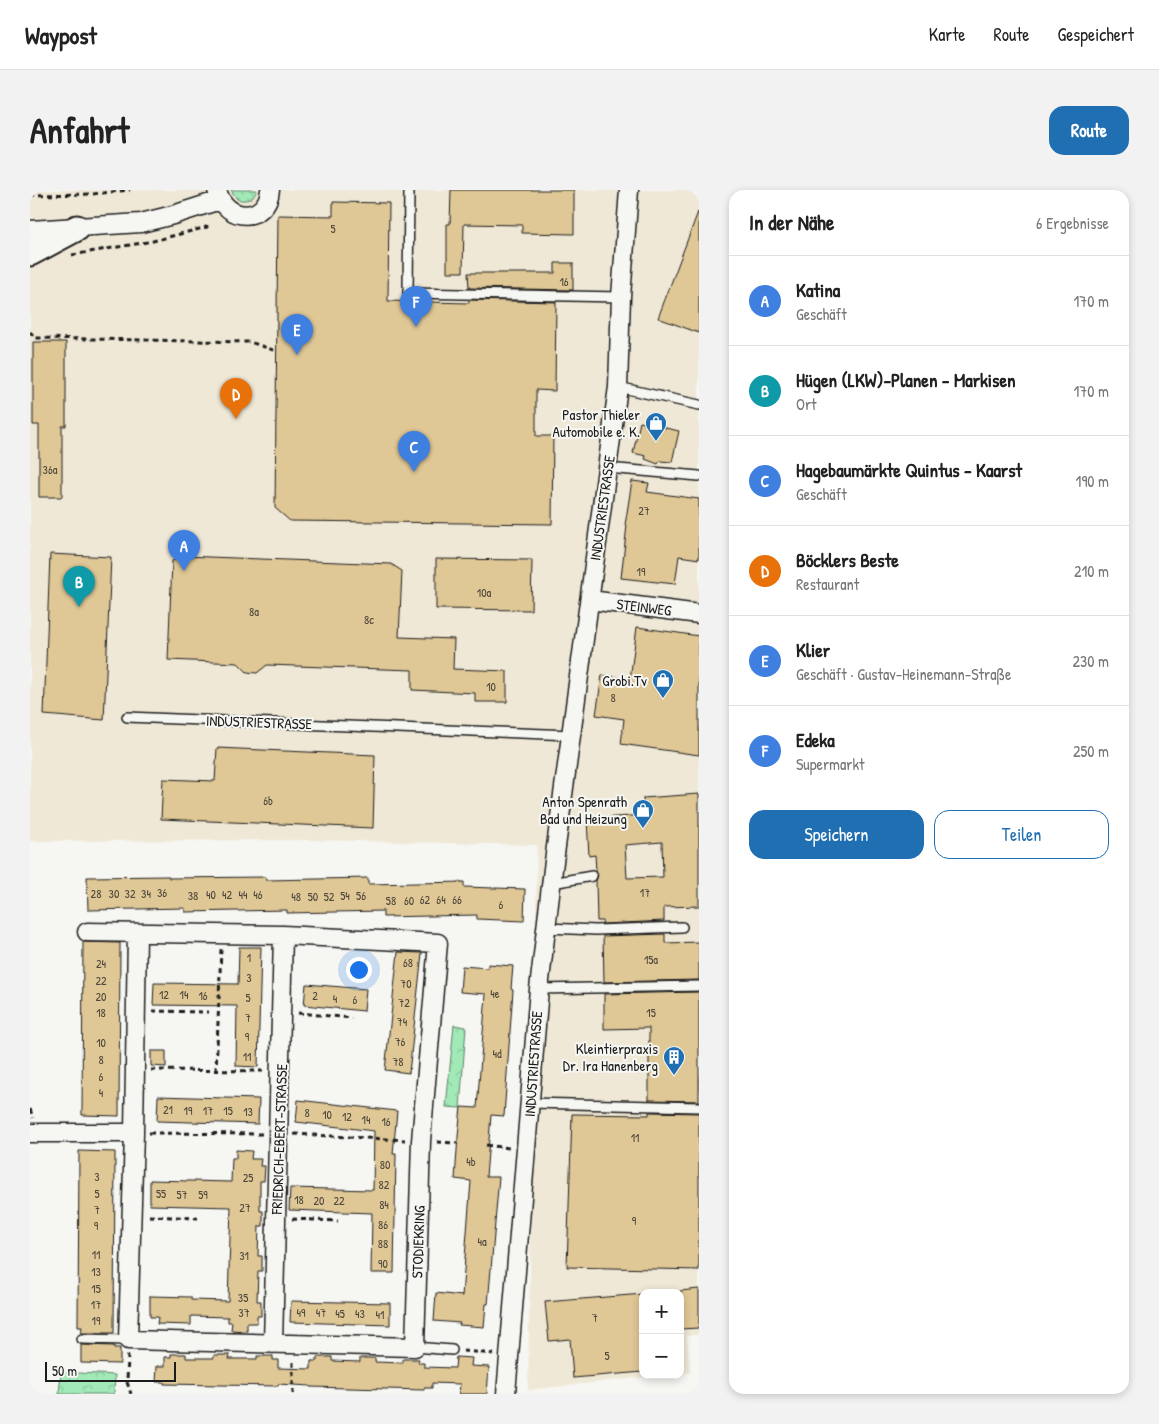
<!DOCTYPE html>
<html lang="de">
<meta charset="utf-8">
<style>
:root{--surface:#fff;--page:#f2f2f2;--text:#222;--muted:#767676;--line:#e0e0e0;--accent:#1f6fb2}
body{margin:0;font-family:"Patrick Hand",sans-serif;background:var(--page);color:var(--text)}
.controls{position:absolute;right:15px;bottom:15px;display:grid;overflow:hidden;border-radius:10px;box-shadow:0 2px 8px #0003}
.controls button{width:45px;height:45px;display:grid;place-items:center;padding:0;border:0;border-bottom:1px solid var(--line);background:var(--surface);color:var(--text);font:25px sans-serif}
.scale{position:absolute;left:15px;bottom:12px;width:131px;box-sizing:border-box;padding-left:5px;border:2px solid #1c1c1c;border-top:0;font-size:14px;line-height:18px;white-space:nowrap;color:#1c1c1c;-webkit-text-stroke:4px #f6f6f2;paint-order:stroke}
.you{position:absolute;left:328px;top:779px;width:18px;height:18px;margin:-12px;border:4px solid #fff;border-radius:50%;background:#1a73e8;box-shadow:0 0 0 8px #1a73e833}
.badge{display:grid;place-items:center;width:32px;height:32px;border-radius:50%;background:var(--accent);color:#fff;font-size:16px;font-weight:700}
.pin{position:absolute;translate:-50% -41px;filter:drop-shadow(0 1px 2px #0008)}
.pin::after{content:'';position:absolute;top:26px;width:18px;height:15px;background:inherit;clip-path:polygon(0 0,100% 0,50% 100%)}
.list{margin:0;padding:0;list-style:none}
h2{display:flex;justify-content:space-between;align-items:center;height:65px;margin:0;padding:0 20px;font-size:21px}
h2 small{font-size:16px;font-weight:400;color:var(--muted)}
.list li{display:grid;grid-template-columns:32px 1fr auto;gap:15px;align-items:center;box-sizing:border-box;height:90px;padding:0 20px;border-top:1px solid var(--line)}
.list b{display:block;font-size:19px;white-space:nowrap}
.list p{margin:0;font-size:16px;white-space:nowrap;color:var(--muted)}
.list em{font-size:16px;font-style:normal;color:var(--muted)}
.actions{display:flex;gap:10px;padding:15px 20px}
.actions a{flex:1;padding:11px 0;border:1px solid var(--accent);border-radius:15px;text-align:center;font-size:18px;color:var(--accent)}
.actions .main{background:var(--accent);color:#fff}
.map{position:relative;flex:none;width:669px;height:1204px;overflow:hidden;border-radius:15px}
header{display:flex;align-items:center;gap:30px;box-sizing:border-box;height:70px;padding:0 25px;background:var(--surface);border-bottom:1px solid var(--line)}
header strong{font-size:24px}
nav{display:flex;gap:28px;margin-inline-start:auto;font-size:18px}
.intro{display:flex;align-items:center;justify-content:space-between;box-sizing:border-box;height:120px;padding:0 30px}
h1{margin:0;font-size:35px}
.button{padding:12px 22px;border-radius:15px;background:var(--accent);color:#fff;font-size:18px;font-weight:700}
main{display:flex;gap:30px;padding:0 30px}
aside{flex:1;background:var(--surface);border-radius:15px;box-shadow:0 2px 8px #0003}
.map>svg:first-child{display:block}
.built{fill:#efe8d6}
.grass{fill:url(#grass-dots);stroke:#5e8269}
.park{fill:url(#park-crowns);stroke:#5e8269}
.building{fill:#dfc796;stroke:#1c1c1c;fill-rule:evenodd}
.lines{fill:none;stroke-linecap:round;stroke-linejoin:round}
.lane-casing{stroke:#1c1c1c;stroke-width:12}
.street-casing{stroke:#1c1c1c;stroke-width:21}
.secondary-casing{stroke:#1c1c1c;stroke-width:29}
.path{stroke:#1c1c1c;stroke-width:3;stroke-dasharray:5 4;stroke-linecap:butt}
.lane{stroke:#f6f6f2;stroke-width:9}
.street{stroke:#f6f6f2;stroke-width:18}
.secondary{stroke:#f6f6f2;stroke-width:25}
.labels{text-anchor:middle;dominant-baseline:central;stroke-width:4;stroke-linejoin:round;paint-order:stroke}
.number-label{font-size:12px;fill:#4d473a}
.poi-label{font-size:15px;fill:#1c1c1c;stroke:#f6f6f2;text-anchor:end}
.street-label{font-size:15px;fill:#1c1c1c;stroke:#f6f6f2}
</style>
<header>
<strong>Waypost</strong>
<nav><a>Karte</a><a>Route</a><a>Gespeichert</a></nav>
</header>
<div class="intro"><h1>Anfahrt</h1><a class="button">Route</a></div>
<main>
<div class="map">
<svg width="669" height="1204" viewBox="0 0 669 1204">
<defs>
<pattern id="grass-dots" width="8" height="8" patternUnits="userSpaceOnUse" patternTransform="scale(1.25)"><rect width="8" height="8" fill="#a1e9b6"/><path d="M2 2h.1M6 6h.1" fill="none" stroke="#8ac79c" stroke-width="1.8" stroke-linecap="round"/></pattern>
<pattern id="park-crowns" width="20" height="18" patternUnits="userSpaceOnUse" patternTransform="scale(1.25)"><rect width="20" height="18" fill="#a1e9b6"/><path d="M2 6a3 3 0 1 1 6 0M12 15a3 3 0 1 1 6 0" fill="none" stroke="#8ac79c"/></pattern>
</defs>
<rect width="100%" height="100%" fill="#f6f6f2"/>
<filter id="ink" filterUnits="userSpaceOnUse"><feTurbulence type="fractalNoise" baseFrequency=".02" numOctaves="2"/><feDisplacementMap in="SourceGraphic" scale="10" xChannelSelector="R" yChannelSelector="G"/><feConvolveMatrix kernelMatrix="1 2 1 2 8 2 1 2 1" color-interpolation-filters="sRGB"/></filter>
<g filter="url(#ink)">
<path class="built" d="M0,0H669V1144L657,1146L660,1182L650,1184V1103H613V1185H634L498,1200L507,655L285,650L0,651Z"/>
<path class="grass" d="M201,0H227C224,9 216,12 207,9Z"/>
<path class="park" d="M424,835L436,837L430,918L416,917Z
M31,1182L85,1185L84,1204H29Z"/>
<path class="building" d="M421,0H544V44L492,43V35L434,34L433,82H417V34H420Z
M303,12L359,13L358,111L439,113V110L526,112L525,201L506,200V246H523L522,334L260,331L245,318L248,25L303,26Z
M668,22L669,23V143L628,128Z
M525,73H543V100L439,98L438,83H525Z
M3,152H36V236H32V307H9V235H3Z
M610,232L649,241L642,272L630,271L628,274L615,269L616,266L603,263Z
M602,291L619,293L617,302L669,309V369L649,366L645,394L591,388L597,335H595Z
M20,364L81,367L74,530L14,525Z
M153,366L361,374L372,381L369,447L424,449L423,479L477,481V512H445V503L382,500V480L237,475L227,483L217,482L208,473L138,470L142,371Z
M406,369L502,370L501,420L406,419Z
M607,437L669,446V565L591,554L594,529L566,525L572,485L600,489Z
M187,558L345,565L343,638L131,629L133,589L185,591Z
M669,604V716L634,717V731L573,734L572,731H567L566,691L568,685L566,681L565,665L559,666L557,629L614,625L613,608ZM632,652L633,687L597,688L595,655Z
M139,686V688L236,687V690L338,688V694L434,692V697L495,699L494,731L447,729V725L353,727V721L257,723V720L155,722V718L58,720L57,687Z
M635,744V753L669,752V790L574,792L573,746Z
M53,752L90,753L89,926L52,925Z
M209,757H231L228,877L206,876L207,816L123,815L124,793L208,794Z
M368,762L392,763L379,883L355,880Z
M458,774L483,776L481,799L483,800L474,926L461,925L456,987H469L458,1114H456L454,1137L429,1135L430,1133L404,1131L406,1103L432,1106L441,991L425,989L428,946L431,917L447,918L454,830L456,804L430,802L432,776L458,778Z
M276,794L336,799L334,821L274,815Z
M669,802V911L619,910V838L574,839V804Z
M121,861H136V877L121,876Z
M128,906L229,909L228,934L127,931Z
M268,910L367,921L363,964H366L364,1083H341L342,1023L259,1020L260,998L343,1000L344,941L266,932Z
M619,922L669,923V1080L537,1077L542,924L619,925Z
M206,960L222,961L221,969H231L230,976H235L234,991H230V1021H233V1036H229L228,1066H232V1081H228L227,1111H231V1126H227V1133H217V1141L201,1140L202,1132H198V1127L161,1126V1135L127,1134L128,1127H120V1106L161,1107V1110L198,1111L201,1017L120,1015V990L201,992L202,968H206Z
M49,961L85,962L84,1143H51L52,1137H48Z
M669,1099V1138L650,1139V1101Z
M613,1104V1182L543,1188L540,1149L519,1151L515,1112Z
M261,1111L360,1113V1135L260,1132Z
M51,1155L84,1156V1158H90V1174L51,1173Z
M141,1164H156V1168H184V1165H200L199,1169H227V1166H243V1170H248V1178L281,1179V1171H287V1167H302V1171L330,1172V1168H345V1172L373,1173V1169H389L388,1173H394V1177L425,1178L426,1167L442,1168L441,1176L459,1177L457,1204H429L430,1194L402,1193V1198H394V1200L280,1197V1196L248,1194V1196L134,1194V1192H126L127,1176H135V1167H141Z"/>
<g class="lines">
<g class="lane-casing">
<path id="lane" d="M379,0L378,103L591,107
M588,197L669,215
M577,278L669,286
M97,527L541,545
M522,693L562,686
M516,738L566,740L652,737
M509,799L669,796
M500,913L669,917
M52,1149L98,1150
M385,1157L422,1160"/>
</g>
<g class="street-casing">
<path id="street" d="M187,0C196,34 237,32 240,0
M0,40L111,33L143,25L190,10
M560,410L669,424
M57,742L253,745L408,753L391,951L385,1157L98,1150L104,943L107,743
M0,943H104
M243,1154L253,745
M476,1204L509,799L523,679L588,197L591,107L599,0"/>
</g>
<g class="secondary-casing">
<path id="secondary" d="M0,63L47,38"/>
</g>
<path class="path" d="M0,5L62,4L100,0
M42,65L123,51L177,37L176,32
M0,142L6,148L220,152L246,161
M122,821L179,822
M268,823L322,828
M121,880L233,881
M186,881L191,759
M0,919L3,928
M119,943L233,944
M264,944L375,950
M407,952L428,953
M456,955L479,958
M119,1026L168,1028
M262,1029L308,1031
M433,1161L464,1164
M98,1165L97,1192L101,1204
M263,1204V1170"/>
<use href="#lane" class="lane"/>
<use href="#street" class="street"/>
<use href="#secondary" class="secondary"/>
</g>
</g>
<defs>
<g id="shop-pin" transform="scale(1.125)"><path d="M0 17L-7.5 6A9.5 9.5 0 1 1 7.5 6Z" fill="#1f6fb2" stroke="#f6f6f2"/><path d="M-5-2.5h2.3a2.7 3.5 0 0 1 5.4 0H5L5.5 6h-11ZM-1.5-2.5h3a1.5 2.3 0 0 0-3 0Z" fill="#fff"/></g>
<g id="building-pin" transform="scale(1.125)"><path d="M0 17L-7.5 6A9.5 9.5 0 1 1 7.5 6Z" fill="#1f6fb2" stroke="#f6f6f2"/><path d="M-4-6H4V6H1V3H-1V6H-4ZM-2.5-4.3h1.7v1.8h-1.7ZM.8-4.3h1.7v1.8H.8ZM-2.5-1h1.7V.8h-1.7ZM.8-1h1.7V.8H.8Z" fill="#fff"/></g>
</defs>
<g fill-rule="evenodd">
<use href="#shop-pin" x="626" y="233"/>
<use href="#shop-pin" x="633" y="490"/>
<use href="#shop-pin" x="613" y="620"/>
<use href="#building-pin" x="644" y="867"/>
</g>
<g class="labels">
<g class="number-label">
<text x="303" y="38">5</text>
<text x="534" y="91">16</text>
<text x="20" y="279">36a</text>
<text x="614" y="320">27</text>
<text x="611" y="381">19</text>
<text x="454" y="402">10a</text>
<text x="224" y="421">8a</text>
<text x="339" y="429">8c</text>
<text x="461" y="496">10</text>
<text x="583" y="507">8</text>
<text x="238" y="610">6b</text>
<text x="132" y="702">36</text>
<text x="615" y="702">17</text>
<text x="66" y="703">28</text>
<text x="84" y="703">30</text>
<text x="100" y="703">32</text>
<text x="116" y="703">34</text>
<text x="181" y="704">40</text>
<text x="197" y="704">42</text>
<text x="213" y="704">44</text>
<text x="228" y="704">46</text>
<text x="163" y="705">38</text>
<text x="315" y="705">54</text>
<text x="331" y="705">56</text>
<text x="266" y="706">48</text>
<text x="283" y="706">50</text>
<text x="299" y="706">52</text>
<text x="395" y="709">62</text>
<text x="411" y="709">64</text>
<text x="427" y="709">66</text>
<text x="361" y="710">58</text>
<text x="379" y="710">60</text>
<text x="471" y="714">6</text>
<text x="219" y="767">1</text>
<text x="621" y="769">15a</text>
<text x="378" y="772">68</text>
<text x="71" y="773">24</text>
<text x="219" y="787">3</text>
<text x="71" y="790">22</text>
<text x="376" y="793">70</text>
<text x="465" y="803">4e</text>
<text x="134" y="804">12</text>
<text x="154" y="804">14</text>
<text x="173" y="805">16</text>
<text x="285" y="805">2</text>
<text x="71" y="806">20</text>
<text x="218" y="807">5</text>
<text x="305" y="808">4</text>
<text x="325" y="809">6</text>
<text x="374" y="812">72</text>
<text x="71" y="822">18</text>
<text x="621" y="822">15</text>
<text x="218" y="827">7</text>
<text x="372" y="831">74</text>
<text x="217" y="846">9</text>
<text x="370" y="851">76</text>
<text x="71" y="852">10</text>
<text x="467" y="863">4d</text>
<text x="217" y="866">11</text>
<text x="71" y="869">8</text>
<text x="368" y="871">78</text>
<text x="71" y="886">6</text>
<text x="71" y="902">4</text>
<text x="138" y="919">21</text>
<text x="158" y="920">19</text>
<text x="178" y="920">17</text>
<text x="198" y="920">15</text>
<text x="218" y="921">13</text>
<text x="277" y="922">8</text>
<text x="297" y="924">10</text>
<text x="317" y="926">12</text>
<text x="336" y="929">14</text>
<text x="356" y="931">16</text>
<text x="605" y="947">11</text>
<text x="441" y="971">4b</text>
<text x="355" y="974">80</text>
<text x="67" y="986">3</text>
<text x="218" y="987">25</text>
<text x="354" y="994">82</text>
<text x="67" y="1003">5</text>
<text x="131" y="1003">55</text>
<text x="152" y="1004">57</text>
<text x="173" y="1004">59</text>
<text x="269" y="1009">18</text>
<text x="289" y="1010">20</text>
<text x="309" y="1010">22</text>
<text x="354" y="1014">84</text>
<text x="215" y="1017">27</text>
<text x="67" y="1019">7</text>
<text x="604" y="1030">9</text>
<text x="353" y="1034">86</text>
<text x="66" y="1035">9</text>
<text x="452" y="1051">4a</text>
<text x="353" y="1053">88</text>
<text x="66" y="1064">11</text>
<text x="214" y="1065">31</text>
<text x="353" y="1073">90</text>
<text x="66" y="1081">13</text>
<text x="66" y="1098">15</text>
<text x="213" y="1107">35</text>
<text x="66" y="1114">17</text>
<text x="214" y="1122">37</text>
<text x="271" y="1122">49</text>
<text x="291" y="1122">47</text>
<text x="310" y="1123">45</text>
<text x="330" y="1123">43</text>
<text x="350" y="1124">41</text>
<text x="565" y="1127">7</text>
<text x="66" y="1130">19</text>
<text x="577" y="1165">5</text>
</g>
<g class="poi-label">
<text x="610" y="224">Pastor Thieler<tspan x="610" dy="17">Automobile e. K.</tspan></text>
<text x="617" y="490">Grobi.Tv</text>
<text x="597" y="611">Anton Spenrath<tspan x="597" dy="17">Bad und Heizung</tspan></text>
<text x="628" y="858">Kleintierpraxis<tspan x="628" dy="17">Dr. Ira Hanenberg</tspan></text>
</g>
<g class="street-label">
<text transform="translate(572 318) rotate(-82)">INDUSTRIESTRASSE</text>
<text transform="translate(614 417) rotate(7)">STEINWEG</text>
<text transform="translate(229 532) rotate(2)">INDUSTRIESTRASSE</text>
<text transform="translate(503 874) rotate(-86)">INDUSTRIESTRASSE</text>
<text transform="translate(249 949) rotate(-88)">FRIEDRICH-EBERT-STRASSE</text>
<text transform="translate(388 1052) rotate(-88)">STODIEKRING</text>
</g>
</g>
</svg>
<div class="controls">
<button>+</button>
<button>−</button>
</div>
<div class="scale">50 m</div>
<div class="you"></div>
<div class="pin badge" style="left:154px;top:381px;background:#3f7fe0">A</div>
<div class="pin badge" style="left:49px;top:417px;background:#0f9aa8">B</div>
<div class="pin badge" style="left:384px;top:282px;background:#3f7fe0">C</div>
<div class="pin badge" style="left:206px;top:229px;background:#e8710a">D</div>
<div class="pin badge" style="left:267px;top:165px;background:#3f7fe0">E</div>
<div class="pin badge" style="left:386px;top:137px;background:#3f7fe0">F</div>
</div>
<aside>
<h2>In der Nähe<small>6 Ergebnisse</small></h2>
<ul class="list">
<li><span class="badge" style="background:#3f7fe0">A</span><div><b>Katina</b><p>Geschäft</p></div><em>170 m</em></li>
<li><span class="badge" style="background:#0f9aa8">B</span><div><b>Hügen (LKW)-Planen - Markisen</b><p>Ort</p></div><em>170 m</em></li>
<li><span class="badge" style="background:#3f7fe0">C</span><div><b>Hagebaumärkte Quintus - Kaarst</b><p>Geschäft</p></div><em>190 m</em></li>
<li><span class="badge" style="background:#e8710a">D</span><div><b>Böcklers Beste</b><p>Restaurant</p></div><em>210 m</em></li>
<li><span class="badge" style="background:#3f7fe0">E</span><div><b>Klier</b><p>Geschäft · Gustav-Heinemann-Straße</p></div><em>230 m</em></li>
<li><span class="badge" style="background:#3f7fe0">F</span><div><b>Edeka</b><p>Supermarkt</p></div><em>250 m</em></li>
</ul>
<div class="actions"><a class="main">Speichern</a><a>Teilen</a></div>
</aside>
</main>
